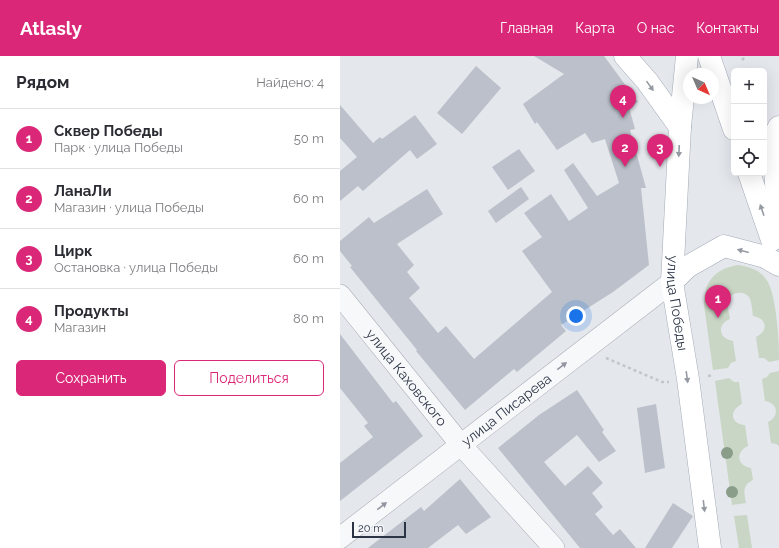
<!DOCTYPE html>
<html lang="ru">
<meta charset="utf-8">
<style>
:root{--surface:#fff;--page:#f2f2f3;--text:#2b2b33;--muted:#7c7c81;--line:#e1e1e2;--accent:#db2777}
body{margin:0;font-family:Raleway,sans-serif;background:var(--page);color:var(--text)}
.controls{position:absolute;right:12px;top:12px;display:grid;overflow:hidden;border-radius:6px;box-shadow:0 4px 16px #0002}
.controls button{width:36px;height:36px;display:grid;place-items:center;padding:0;border:0;border-bottom:1px solid var(--line);background:var(--surface);color:var(--text);font:20px sans-serif}
.compass{position:absolute;left:343px;top:12px;width:36px;height:36px;border-radius:50%;background:var(--surface);box-shadow:0 4px 16px #0002;rotate:136deg}
.scale{position:absolute;left:12px;bottom:10px;width:54px;box-sizing:border-box;padding-left:4px;border:2px solid #2b3445;border-top:0;font-size:11px;line-height:14px;white-space:nowrap;color:#2b3445;-webkit-text-stroke:3px #f4f6f9;paint-order:stroke}
.you{position:absolute;left:236px;top:260px;width:14px;height:14px;margin:-10px;border:3px solid #fff;border-radius:50%;background:#1a73e8;box-shadow:0 0 0 6px #1a73e833}
.badge{display:grid;place-items:center;width:26px;height:26px;border-radius:50%;background:var(--accent);color:#fff;font-size:13px;font-weight:700}
.pin{position:absolute;translate:-50% -33px;filter:drop-shadow(0 1px 2px #0008)}
.pin::after{content:'';position:absolute;top:21px;width:14px;height:12px;background:inherit;clip-path:polygon(0 0,100% 0,50% 100%)}
.list{margin:0;padding:0;list-style:none}
h2{display:flex;justify-content:space-between;align-items:center;height:52px;margin:0;padding:0 16px;font-size:17px}
h2 small{font-size:13px;font-weight:400;color:var(--muted)}
.list li{display:grid;grid-template-columns:26px 1fr auto;gap:12px;align-items:center;box-sizing:border-box;height:60px;padding:0 16px;border-top:1px solid var(--line)}
.list b{display:block;font-size:15px;white-space:nowrap}
.list p{margin:0;font-size:13px;white-space:nowrap;color:var(--muted)}
.list em{font-size:13px;font-style:normal;color:var(--muted)}
.actions{display:flex;gap:8px;padding:12px 16px}
.actions a{flex:1;padding:9px 0;border:1px solid var(--accent);border-radius:6px;text-align:center;font-size:14px;color:var(--accent)}
.actions .main{background:var(--accent);color:#fff}
.icon{flex:none;width:22px;height:22px;fill:none;stroke:currentColor;stroke-width:2;stroke-linecap:round;stroke-linejoin:round}
.map{position:relative;flex:none;width:439px;height:492px;overflow:hidden}
header{display:flex;align-items:center;gap:24px;box-sizing:border-box;height:56px;padding:0 20px;background:var(--accent);color:#fff}
header strong{font-size:19px}
nav{display:flex;gap:22px;margin-inline-start:auto;font-size:14px}
main{display:flex}
aside{flex:1;background:var(--surface)}
.map>svg:first-child{display:block}
.green{fill:#c9d6c5}
.building{fill:#bbc0ca}
.lines{fill:none;stroke-linecap:round;stroke-linejoin:round}
.minor-casing{stroke:#a9aeb7;stroke-width:22}
.major-casing{stroke:#a3abb8;stroke-width:23}
.path{stroke:#c2c5cb;stroke-width:2.5;stroke-dasharray:3 3;stroke-linecap:butt}
.minor{stroke:#f7f8fa;stroke-width:21}
.major{stroke:#fff;stroke-width:22}
.tree{fill:#899d89}
.oneway{fill:#959aa2}
.oneway2{fill:#9196a0}
.labels{text-anchor:middle;dominant-baseline:central;stroke-width:3;stroke-linejoin:round;paint-order:stroke}
.street-label{font-size:14px;fill:#2b3445;stroke:#f4f6f9}
</style>
<header>
<strong>Atlasly</strong>
<nav><a>Главная</a><a>Карта</a><a>О нас</a><a>Контакты</a></nav>
</header>
<main>
<aside>
<h2>Рядом<small>Найдено: 4</small></h2>
<ul class="list">
<li><span class="badge">1</span><div><b>Сквер Победы</b><p>Парк · улица Победы</p></div><em>50 m</em></li>
<li><span class="badge">2</span><div><b>ЛанаЛи</b><p>Магазин · улица Победы</p></div><em>60 m</em></li>
<li><span class="badge">3</span><div><b>Цирк</b><p>Остановка · улица Победы</p></div><em>60 m</em></li>
<li><span class="badge">4</span><div><b>Продукты</b><p>Магазин</p></div><em>80 m</em></li>
</ul>
<div class="actions"><a class="main">Сохранить</a><a>Поделиться</a></div>
</aside>
<div class="map">
<svg width="439" height="492" viewBox="0 0 439 492">
<rect width="100%" height="100%" fill="#e4e7ec"/>
<path class="green" d="M398,209C429,213 432,231 436,258C438,273 439,288 439,304L429,306L424,302H419L416,281C429,275 427,262 413,260C412,254 412,246 409,241C404,234 391,236 388,244C387,250 389,258 390,263C376,269 379,283 393,285L396,305L391,307L388,312L373,314L364,249C364,225 375,213 398,209Z
M439,315V390L436,388L431,387L428,366C439,361 439,347 425,345L422,323L427,321L430,317Z
M389,322L394,326H399L402,348C389,354 390,368 405,369L408,390C395,396 397,410 411,412L413,424C402,429 404,437 406,447L392,449L375,325Z
M407,459L412,492H399L394,460Z"/>
<path class="building" d="M194,0H264L298,46L289,51L295,73L290,74L306,132H301L309,209L273,236L221,269L226,275L177,316L174,313L125,354L76,295L77,294L10,211L12,210L0,195V185L29,161L34,167L87,133L103,158L57,188L74,209L67,216L80,232L69,242L98,277L106,270L134,303L212,236L182,195L202,181L184,157L211,138L229,165L248,152L224,114L233,107L257,140L279,127L265,83L252,87L245,77L217,94L197,66L195,68L183,48L224,18Z
M136,10L161,32L122,78L97,57Z
M0,49L33,87L40,81L42,83L75,59L97,88L77,103L70,94L23,135L18,130L0,145V115L17,101L0,82Z
M179,93L195,115L168,134L152,111Z
M181,131L189,143L156,167L148,155Z
M0,278L53,347L56,345L83,380L0,445V407L33,381L24,370L28,367L0,332Z
M237,334L264,374L262,376L276,395L259,406L237,379L204,406L225,430L248,410L263,427L252,437L263,451L255,458L273,479L280,473L296,492H240L158,392L199,359Z
M316,348L325,412L305,417L297,352Z
M120,423L151,461L126,478L118,469L88,492H28L81,451L84,455Z
M333,447L353,460L332,492H305Z"/>
<g class="lines">
<g class="minor-casing">
<g id="minor">
<path id="s1" d="M0,239L121,389L214,492"/>
<path id="s2" d="M0,482L332,226"/>
</g>
</g>
<g class="major-casing">
<g id="major">
<path d="M285,0L307,25L340,71"/>
<path id="s3" d="M347,0L340,71L332,226L348,323L370,492"/>
<path d="M369,0L394,73"/>
<path d="M439,71L433,82L439,173"/>
<path d="M409,117L432,184"/>
<path d="M332,226L347,211L384,190L425,201L439,209"/>
</g>
</g>
<path class="path" d="M402,4L406,0
M266,302L322,326H329
M368,320L374,319"/>
<use href="#minor" class="minor"/>
<use href="#major" class="major"/>
</g>
<g class="tree">
<circle cx="387" cy="397" r="6"/>
<circle cx="392" cy="436" r="6"/>
</g>
<defs><path id="oneway-solid" d="M-6-.8H1V-3.2L6.5 0L1 3.2V.8H-6Z"/></defs>
<g class="oneway">
<use href="#oneway-solid" transform="translate(310 30) rotate(54)"/>
<use href="#oneway-solid" transform="translate(339 95) rotate(93)"/>
<use href="#oneway-solid" transform="translate(422 154) rotate(-109)"/>
<use href="#oneway-solid" transform="translate(403 195) rotate(-165)"/>
<use href="#oneway-solid" transform="translate(347 321) rotate(82)"/>
<use href="#oneway-solid" transform="translate(364 450) rotate(83)"/>
</g>
<g class="oneway2">
<use href="#oneway-solid" transform="translate(222 310) rotate(-38)"/>
<use href="#oneway-solid" transform="translate(42 450) rotate(-38)"/>
</g>
<g class="labels">
<g class="street-label">
<text stroke="none"><textPath href="#s3" startOffset="248">улица Победы</textPath></text>
<text stroke="none"><textPath href="#s1" startOffset="106">улица Каховского</textPath></text>
<text stroke="none"><textPath href="#s2" startOffset="210">улица Писарева</textPath></text>
</g>
</g>
</svg>
<div class="controls">
<button>+</button>
<button>−</button>
<button><svg class="icon" aria-label="locate" viewBox="0 0 24 24"><circle cx="12" cy="12" r="6"/><path d="M12 2v4M12 18v4M2 12h4M18 12h4"/></svg></button>
</div>
<svg class="compass" viewBox="-18 -18 36 36"><path d="M0-13l5 13h-10z" fill="#e53935"/><path d="M0 13l5-13h-10z" fill="#7c7c81"/></svg>
<div class="scale">20 m</div>
<div class="you"></div>
<div class="pin badge" style="left:378px;top:262px">1</div>
<div class="pin badge" style="left:285px;top:111px">2</div>
<div class="pin badge" style="left:320px;top:111px">3</div>
<div class="pin badge" style="left:283px;top:62px">4</div>
</div>
</main>
